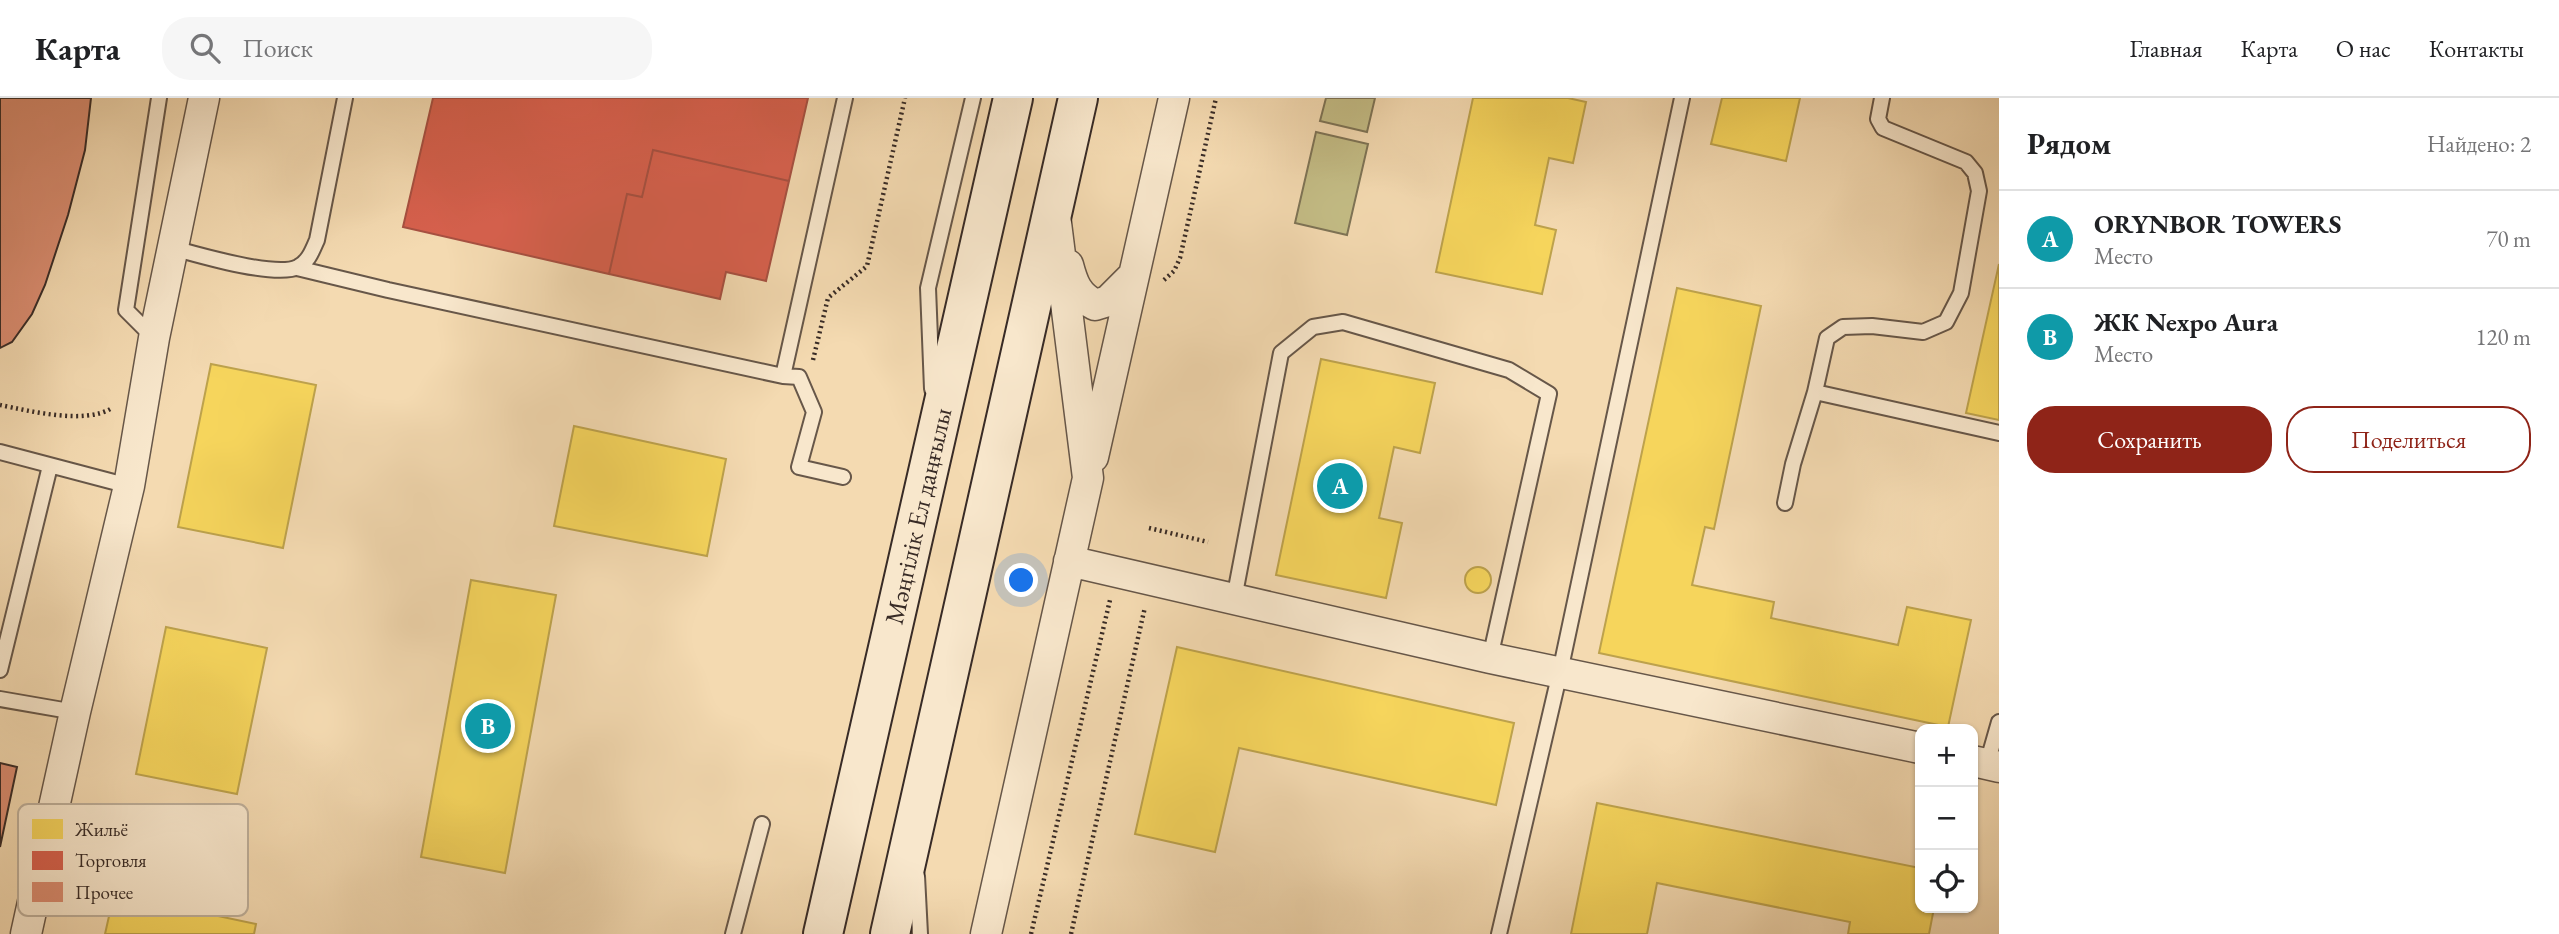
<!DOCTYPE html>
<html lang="ru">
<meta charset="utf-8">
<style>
:root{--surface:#fff;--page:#f6f6f6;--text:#202124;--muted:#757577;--line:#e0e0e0;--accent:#8f2418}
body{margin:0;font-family:"EB Garamond",serif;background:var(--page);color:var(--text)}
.controls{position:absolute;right:21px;bottom:21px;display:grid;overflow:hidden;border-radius:14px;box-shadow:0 2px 5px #0004}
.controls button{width:63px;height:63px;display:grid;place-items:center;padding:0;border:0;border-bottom:2px solid var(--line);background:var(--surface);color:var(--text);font:35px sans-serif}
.you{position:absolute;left:1022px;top:483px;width:24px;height:24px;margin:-18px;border:5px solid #fff;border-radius:50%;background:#1a73e8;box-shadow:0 0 0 10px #1a73e833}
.badge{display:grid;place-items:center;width:46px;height:46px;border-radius:50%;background:var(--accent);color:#fff;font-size:23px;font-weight:700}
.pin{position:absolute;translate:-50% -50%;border:4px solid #fff;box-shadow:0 2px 7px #0006}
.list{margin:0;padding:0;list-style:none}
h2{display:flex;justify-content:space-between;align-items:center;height:91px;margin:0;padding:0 28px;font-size:30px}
h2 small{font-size:23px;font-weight:400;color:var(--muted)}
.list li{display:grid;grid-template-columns:46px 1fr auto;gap:21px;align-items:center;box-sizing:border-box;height:98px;padding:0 28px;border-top:2px solid var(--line)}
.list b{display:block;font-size:26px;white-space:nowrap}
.list p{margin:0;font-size:23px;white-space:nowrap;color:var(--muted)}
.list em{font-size:23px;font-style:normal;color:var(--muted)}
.actions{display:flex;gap:14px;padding:21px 28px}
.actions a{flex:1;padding:16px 0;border:2px solid var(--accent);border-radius:28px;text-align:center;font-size:24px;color:var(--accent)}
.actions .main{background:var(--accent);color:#fff}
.icon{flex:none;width:38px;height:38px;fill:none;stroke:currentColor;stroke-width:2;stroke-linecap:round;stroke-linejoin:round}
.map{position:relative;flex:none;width:1999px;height:836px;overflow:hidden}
header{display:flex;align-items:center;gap:42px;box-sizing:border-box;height:98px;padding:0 35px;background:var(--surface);border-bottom:2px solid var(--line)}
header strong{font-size:33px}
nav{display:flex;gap:38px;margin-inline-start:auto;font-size:24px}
.search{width:490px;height:63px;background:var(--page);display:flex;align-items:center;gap:18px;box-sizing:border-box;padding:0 24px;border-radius:28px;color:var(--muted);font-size:26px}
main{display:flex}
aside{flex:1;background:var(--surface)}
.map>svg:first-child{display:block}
.green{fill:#c4bd86;stroke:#7e7456;stroke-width:2}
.homes{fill:#f6d55c;stroke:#bda24c;stroke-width:2}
.shops{fill:#d6604d;stroke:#a75041;stroke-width:2}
.building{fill:#da8c70;stroke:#382b26;stroke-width:2}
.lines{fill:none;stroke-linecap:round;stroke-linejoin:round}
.service-casing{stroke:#675749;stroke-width:18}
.minor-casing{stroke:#675749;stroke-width:33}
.secondary-casing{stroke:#382b26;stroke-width:42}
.path{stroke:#382b26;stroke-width:4.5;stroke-dasharray:2 3.5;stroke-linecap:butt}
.service{stroke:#f8e7cc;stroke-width:14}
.minor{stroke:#f8e7cc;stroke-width:30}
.secondary{stroke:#f8e7cc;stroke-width:38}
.labels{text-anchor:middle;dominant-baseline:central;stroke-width:7;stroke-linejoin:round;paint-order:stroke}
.street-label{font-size:26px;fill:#382b26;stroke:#f8e7cc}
.key{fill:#f8e7cc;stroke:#beaf9a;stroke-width:2}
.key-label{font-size:19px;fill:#382b26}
</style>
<header>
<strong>Карта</strong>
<div class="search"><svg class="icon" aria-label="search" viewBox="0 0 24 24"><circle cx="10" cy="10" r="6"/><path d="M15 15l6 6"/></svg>Поиск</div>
<nav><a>Главная</a><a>Карта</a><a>О нас</a><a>Контакты</a></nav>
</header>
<main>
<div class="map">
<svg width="1999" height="836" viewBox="0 0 1999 836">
<rect width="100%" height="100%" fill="#f4dab1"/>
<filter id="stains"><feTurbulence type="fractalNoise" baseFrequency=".00286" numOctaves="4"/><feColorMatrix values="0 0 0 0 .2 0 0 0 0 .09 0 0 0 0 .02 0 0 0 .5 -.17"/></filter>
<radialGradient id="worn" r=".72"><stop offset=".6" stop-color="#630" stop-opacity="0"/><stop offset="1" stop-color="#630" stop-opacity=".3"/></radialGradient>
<path class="green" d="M1326,0H1375L1367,34L1320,23Z
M1316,34L1368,46L1347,137L1295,125Z"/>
<path class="homes" d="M1473,0H1568L1586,4L1573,65L1549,60L1535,127L1556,132L1542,196L1436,174Z
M1722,0H1800L1786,63L1711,46Z
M1999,166V322L1966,315Z
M1677,190L1761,208L1714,431L1705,429L1692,487L1774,504L1771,520L1898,547L1907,509L1971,522L1948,629L1599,555Z
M1321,261L1435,285L1420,355L1394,349L1379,420L1402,425L1386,500L1276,477Z
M211,266L316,287L283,450L178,429Z
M574,328L726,361L707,458L554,428Z
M1465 482a13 13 0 1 1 26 0a13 13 0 1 1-26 0Z
M471,482L556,497L505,775L421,759Z
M166,529L267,550L237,696L136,676Z
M1177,549L1514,625L1496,707L1239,650L1215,754L1135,736Z
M1597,705L1920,770V810H1934L1929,836H1848L1850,824L1657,785L1647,836H1571Z
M114,796L256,826L254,836H105Z"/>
<path class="shops" d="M433,0H808L789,83L653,52L642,99L627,96L609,176L403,129Z
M653,52L789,83L766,183L726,174L720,201L609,176L627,96L642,99Z"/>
<path class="building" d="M0,0H91L85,52L68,117L45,187L32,216L12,244L0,250Z
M0,665L17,669L0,749Z"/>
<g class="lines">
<g class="service-casing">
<path id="service" d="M173,150C198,157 276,180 298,169C309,163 312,153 317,142L345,0
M297,170L388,192L783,278L799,279L814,314L799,369L843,379
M154,240L126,212L159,0
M783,278L845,0
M932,291L928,190L973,0
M1815,294L1827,240L1843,229L1872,228L1923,234L1946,224L1961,195L1979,93L1975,75L1966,64L1883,30L1878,21L1882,0
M0,354L129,388
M1785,405L1793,366L1815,294L1999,335
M1234,501L1281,255L1313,229L1343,224L1509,272L1549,296L1490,560
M0,572L50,368
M0,601L75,614
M1987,666L1999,624
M917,778L920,836
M733,836L762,726
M1499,836L1560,574L1682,0"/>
</g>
<g class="minor-casing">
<path id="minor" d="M1068,167C1073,186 1077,197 1095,207L1108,203L1134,177
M1093,359L1174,0
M1069,463L1490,560L1920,650
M1973,663L1999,669
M26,836L75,614L129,388L154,240L204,0
M986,836L1088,380L1056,125"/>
</g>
<g class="secondary-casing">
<path id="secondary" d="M823,836L1013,0
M890,836L1078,0"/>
</g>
<path class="path" d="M1164,182L1174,173L1180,160L1216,0
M813,262L828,200L867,168L905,0
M0,307C30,313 85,327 112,310
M1149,430L1208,444
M1031,836L1110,502
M1071,836L1145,509"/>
<use href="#service" class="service"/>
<use href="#minor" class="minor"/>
<use href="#secondary" class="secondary"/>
</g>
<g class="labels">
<g class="street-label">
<text transform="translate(918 418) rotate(-77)">Мәңгілік Ел даңғылы</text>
</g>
</g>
<rect x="18" y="706" width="230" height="112" rx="10" class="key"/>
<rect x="32" y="721" width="31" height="20" fill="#f6d55c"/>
<rect x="32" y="753" width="31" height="19" fill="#d6604d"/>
<rect x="32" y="784" width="31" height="20" fill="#da8c70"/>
<g class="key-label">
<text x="75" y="738">Жильё</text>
<text x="75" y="769">Торговля</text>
<text x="75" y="801">Прочее</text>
</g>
<rect width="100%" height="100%" filter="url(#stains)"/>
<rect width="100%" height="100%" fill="url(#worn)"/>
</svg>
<div class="controls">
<button>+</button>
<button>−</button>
<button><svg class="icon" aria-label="locate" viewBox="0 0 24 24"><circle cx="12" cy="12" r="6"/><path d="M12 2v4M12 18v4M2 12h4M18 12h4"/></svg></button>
</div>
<div class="you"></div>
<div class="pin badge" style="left:1340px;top:388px;background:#0f9aa8">A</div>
<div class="pin badge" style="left:488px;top:628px;background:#0f9aa8">B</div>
</div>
<aside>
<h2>Рядом<small>Найдено: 2</small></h2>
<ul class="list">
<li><span class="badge" style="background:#0f9aa8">A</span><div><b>ORYNBOR TOWERS</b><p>Место</p></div><em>70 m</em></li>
<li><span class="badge" style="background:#0f9aa8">B</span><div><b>ЖК Nexpo Aura</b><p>Место</p></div><em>120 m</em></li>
</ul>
<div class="actions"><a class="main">Сохранить</a><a>Поделиться</a></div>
</aside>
</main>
